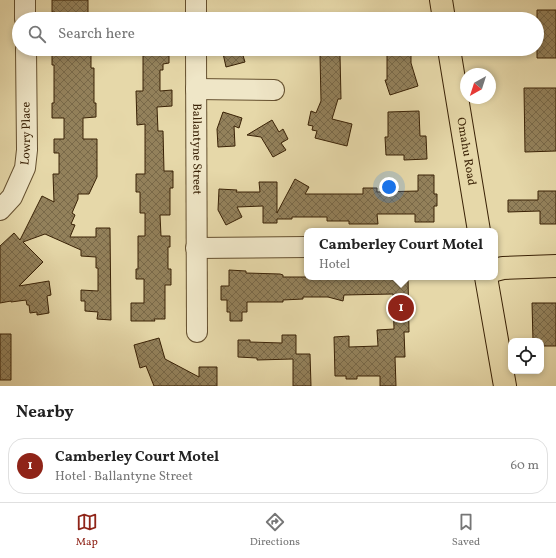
<!DOCTYPE html>
<meta charset="utf-8">
<style>
:root{--surface:#fff;--page:#f2f2f2;--text:#222;--muted:#767676;--line:#e0e0e0;--accent:#8f2418}
body{margin:0;font-family:Vollkorn,serif;background:var(--page);color:var(--text)}
.controls{position:absolute;right:12px;bottom:12px;display:grid;overflow:hidden;border-radius:8px;box-shadow:0 2px 6px #0003}
.controls button{width:36px;height:36px;display:grid;place-items:center;padding:0;border:0;border-bottom:1px solid var(--line);background:var(--surface);color:var(--text);font:20px sans-serif}
.compass{position:absolute;left:460px;top:68px;width:36px;height:36px;border-radius:50%;background:var(--surface);box-shadow:0 2px 6px #0003;rotate:219deg}
.you{position:absolute;left:389px;top:187px;width:14px;height:14px;margin:-10px;border:3px solid #fff;border-radius:50%;background:#1a73e8;box-shadow:0 0 0 6px #1a73e833}
.badge{display:grid;place-items:center;width:26px;height:26px;border-radius:50%;background:var(--accent);color:#fff;font-size:13px;font-weight:700}
.pin{position:absolute;translate:-50% -50%;border:2px solid #fff;box-shadow:0 1px 4px #0006}
.popup{position:absolute;left:304px;top:228px;width:194px;height:52px;box-sizing:border-box;display:grid;place-content:center;border-radius:8px;background:var(--surface);filter:drop-shadow(0 1px 3px #0005);font-size:13px;white-space:nowrap;color:var(--muted)}
.popup b{font-size:15px;color:var(--text)}
.popup::after{content:'';position:absolute;left:50%;top:100%;margin-left:-8px;border:8px solid transparent;border-top-color:var(--surface)}
.list{margin:0;padding:0;list-style:none}
h2{display:flex;justify-content:space-between;align-items:center;height:52px;margin:0;padding:0 16px;font-size:17px}
h2 small{font-size:13px;font-weight:400;color:var(--muted)}
.list li{display:grid;grid-template-columns:26px 1fr auto;gap:12px;align-items:center;box-sizing:border-box;height:56px;margin:0 8px 8px;padding:0 8px;border:1px solid var(--line);border-radius:16px}
.list b{display:block;font-size:15px;white-space:nowrap}
.list p{margin:0;font-size:13px;white-space:nowrap;color:var(--muted)}
.list em{font-size:13px;font-style:normal;color:var(--muted)}
.icon{flex:none;width:22px;height:22px;fill:none;stroke:currentColor;stroke-width:2;stroke-linecap:round;stroke-linejoin:round}
.map{position:relative;flex:none;width:556px;height:386px;overflow:hidden}
.search{position:absolute;background:var(--surface);box-shadow:0 2px 6px #0003;left:12px;right:12px;top:12px;height:44px;display:flex;align-items:center;gap:10px;box-sizing:border-box;padding:0 14px;border-radius:22px;color:var(--muted);font-size:15px}
.sheet{height:116px;background:var(--surface)}
nav{display:flex;justify-content:space-around;align-items:center;box-sizing:border-box;height:56px;border-top:1px solid var(--line);background:var(--surface);font-size:11px;color:var(--muted)}
nav a{display:grid;justify-items:center;gap:2px}
nav .on{color:var(--accent)}
.map>svg:first-child{display:block}
.building{fill:url(#building-cross-hatch);stroke:#3a2206}
.lines{fill:none;stroke-linecap:round;stroke-linejoin:round}
.minor-casing{stroke:#65502f;stroke-width:22}
.major-casing{stroke:#3a2206;stroke-width:24}
.minor{stroke:#efe6c7;stroke-width:20}
.major{stroke:#e6d8a9;stroke-width:22}
.labels{text-anchor:middle;dominant-baseline:central;stroke-width:3;stroke-linejoin:round;paint-order:stroke}
.street-label{font-size:12px;fill:#3a2206;stroke:#efe6c7}
</style>
<div class="map">
<svg width="556" height="386" viewBox="0 0 556 386">
<defs>
<pattern id="building-cross-hatch" width="8" height="8" patternUnits="userSpaceOnUse"><rect width="8" height="8" fill="#93815b"/><path d="M0 0l8 8M0 8l8-8" fill="none" stroke="#796949"/></pattern>
</defs>
<rect width="100%" height="100%" fill="#e6d8a9"/>
<filter id="stains"><feTurbulence type="fractalNoise" baseFrequency=".005" numOctaves="4"/><feColorMatrix values="0 0 0 0 .2 0 0 0 0 .09 0 0 0 0 .02 0 0 0 .5 -.17"/></filter>
<radialGradient id="worn" r=".72"><stop offset=".6" stop-color="#630" stop-opacity="0"/><stop offset="1" stop-color="#630" stop-opacity=".3"/></radialGradient>
<path class="building" d="M52,0H88V15H76V19H56L55,12H52Z
M537,10H556V58H537Z
M56,49H91V68H94V103H96V117L83,118V139H97V177L89,194H78V199L72,213L75,215L71,224L75,225L70,237H96V228H110L111,320L97,319L98,312L85,311V301H81V290L98,291V268H96V257L81,256V250L45,234L23,242L43,262L19,286L49,281L51,295L47,296L49,313L37,315V312L30,313L29,305H27L26,300L11,302V301L0,303V246L14,233L20,240L42,196L54,202L53,174H59V153H54V139H64V118H52V103H54V65H52V52H56Z
M222,49H241L245,62L226,67Z
M387,49H411V63L418,86L390,95L385,80H387Z
M143,52H169V63L163,64V70H160V91L172,90V106L157,107L158,131H163L164,171H173V188H170V215H160L161,236H170V247H168V269H171V285H165V319H154L155,321H131V303H144V279H136V269H138V236H145V213H140V192H136V174H145V124L137,125L136,91H143Z
M320,55H340L341,99H338L332,119L352,124L347,146L315,138L317,131L312,130L313,126L308,125L311,111L316,113L321,101Z
M524,88H556V151L525,152Z
M419,111L420,136H426L427,159L404,160V155H386L385,137H388V112Z
M223,112L242,118L239,128L234,126L235,146L218,147L217,129Z
M272,120L279,132L283,129L288,139L281,143L286,150L273,157L261,137L247,135Z
M418,175H434V194H437V206H434V222H415V214H377L378,224H349V221H327V217H292V219H277V223H263V206L237,207L242,217L226,225L218,210L219,189L237,190L236,192H260L259,182H277V213L295,179L309,187L305,194H363V188H377V192L418,191Z
M538,191H556V224H540V211L508,212V200H538Z
M229,270L246,271V273L280,274L283,275V277H376V279L408,277L409,332H404L405,357H395L396,386H380V376H357V379H346V376H335L334,337L349,336V347L378,346L377,330L394,329L393,294L344,295L343,301L328,297H303V299L283,300V302H247V312H242V321H230V312H227V300H221V286H229Z
M532,303H556V346H541V341H533Z
M0,334H11V380H0Z
M282,335H296V354H310L311,386H293V359L257,360V358L238,357V340H250V342L282,343Z
M159,338L165,359L199,377V367H217V386H154L146,366L140,368L134,345Z"/>
<g class="lines">
<g class="minor-casing">
<g id="minor">
<path d="M25,0V19"/>
<path d="M196,0V19"/>
<path id="s1" d="M196,49L197,332"/>
<path d="M196,89L274,90"/>
<path id="s2" d="M0,210L12,197L25,168L27,150L26,49"/>
<path d="M196,248L307,247"/>
</g>
</g>
<g class="major-casing">
<g id="major">
<path d="M441,0L444,19"/>
<path id="s3" d="M449,49L479,231"/>
<path d="M495,270L503,268L556,266"/>
<path d="M486,277L505,386"/>
</g>
</g>
<use href="#minor" class="minor"/>
<use href="#major" class="major"/>
</g>
<g class="labels">
<g class="street-label">
<text stroke="none"><textPath href="#s2" startOffset="84">Lowry Place</textPath></text>
<text stroke="none"><textPath href="#s1" startOffset="100">Ballantyne Street</textPath></text>
<text stroke="none"><textPath href="#s3" startOffset="104">Omahu Road</textPath></text>
</g>
</g>
<rect width="100%" height="100%" filter="url(#stains)"/>
<rect width="100%" height="100%" fill="url(#worn)"/>
</svg>
<div class="controls">
<button><svg class="icon" aria-label="locate" viewBox="0 0 24 24"><circle cx="12" cy="12" r="6"/><path d="M12 2v4M12 18v4M2 12h4M18 12h4"/></svg></button>
</div>
<svg class="compass" viewBox="-18 -18 36 36"><path d="M0-13l5 13h-10z" fill="#e53935"/><path d="M0 13l5-13h-10z" fill="#767676"/></svg>
<div class="you"></div>
<div class="pin badge" style="left:401px;top:308px">1</div>
<div class="popup"><b>Camberley Court Motel</b>Hotel</div>
<div class="search"><svg class="icon" aria-label="search" viewBox="0 0 24 24"><circle cx="10" cy="10" r="6"/><path d="M15 15l6 6"/></svg>Search here</div>
</div>
<section class="sheet">
<h2>Nearby<small></small></h2>
<ul class="list">
<li><span class="badge">1</span><div><b>Camberley Court Motel</b><p>Hotel · Ballantyne Street</p></div><em>60 m</em></li>
</ul>
</section>
<nav>
<a class="on"><svg class="icon" aria-label="map" viewBox="0 0 24 24"><path d="M3 6l6-2 6 2 6-2v14l-6 2-6-2-6 2zM9 4v14M15 6v14"/></svg>Map</a>
<a><svg class="icon" aria-label="directions" viewBox="0 0 24 24"><path d="M12 3l9 9-9 9-9-9zM9 14v-3h6M13 9l2 2-2 2"/></svg>Directions</a>
<a><svg class="icon" aria-label="saved" viewBox="0 0 24 24"><path d="M7 4h10v16l-5-4-5 4z"/></svg>Saved</a>
</nav>
